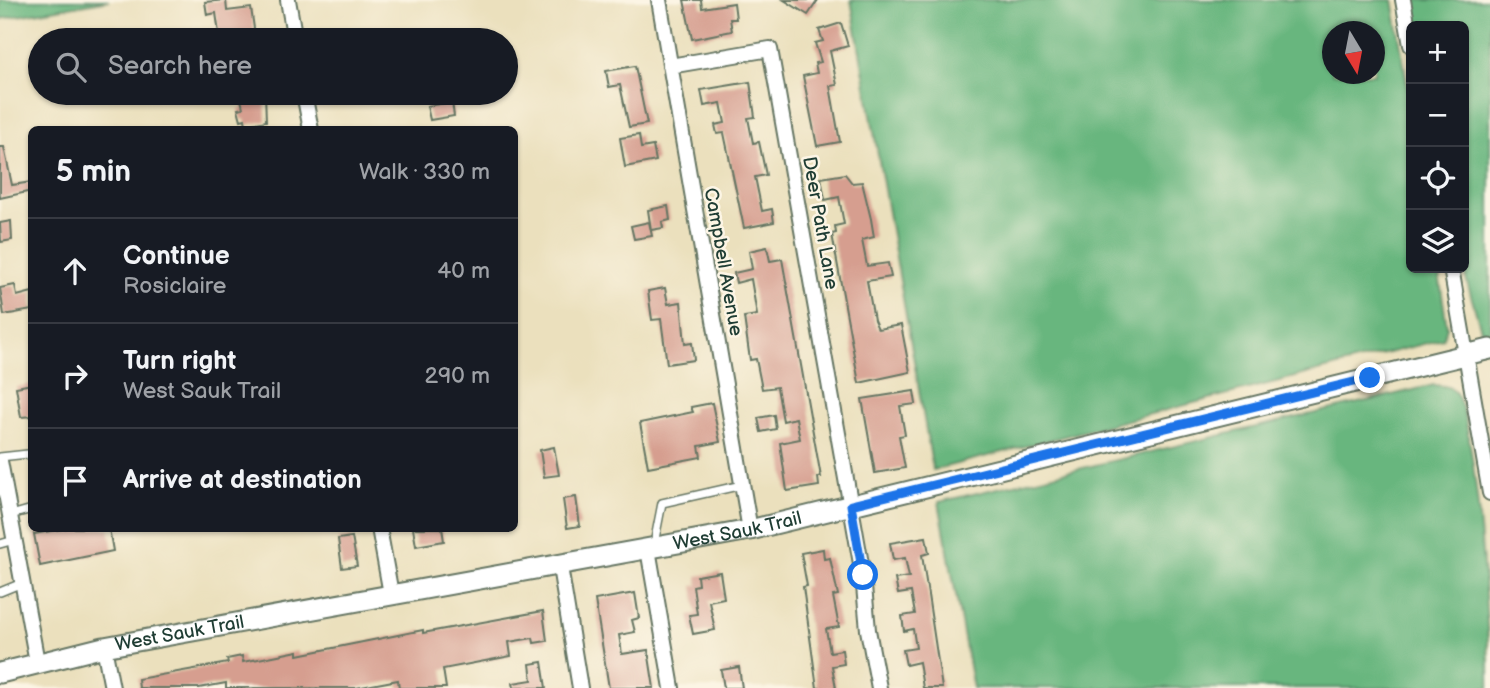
<!DOCTYPE html>
<meta charset="utf-8">
<style>
:root{--surface:#171b24;--page:#20242c;--text:#f1f3f6;--muted:#9ea1a6;--line:#363941}
body{margin:0;font-family:"Balsamiq Sans",sans-serif;background:var(--page);color:var(--text)}
.controls{position:absolute;right:21px;top:21px;display:grid;overflow:hidden;border-radius:10px;box-shadow:0 2px 5px #0004}
.controls button{width:63px;height:63px;display:grid;place-items:center;padding:0;border:0;border-bottom:2px solid var(--line);background:var(--surface);color:var(--text);font:35px sans-serif}
.compass{position:absolute;left:1322px;top:21px;width:63px;height:63px;border-radius:50%;background:var(--surface);box-shadow:0 2px 5px #0004;rotate:170deg}
.stop{position:absolute;width:21px;height:21px;margin:-16px;border:5px solid #1a73e8;border-radius:50%;background:#fff}
.stop.end{background:#1a73e8;border-color:#fff;box-shadow:0 2px 7px #0008}
.list{margin:0;padding:0;list-style:none}
h2{display:flex;justify-content:space-between;align-items:center;height:91px;margin:0;padding:0 28px;font-size:30px}
h2 small{font-size:23px;font-weight:400;color:var(--muted)}
.list li{display:grid;grid-template-columns:46px 1fr auto;gap:21px;align-items:center;box-sizing:border-box;height:105px;padding:0 28px;border-top:2px solid var(--line)}
.list b{display:block;font-size:26px;white-space:nowrap}
.list p{margin:0;font-size:23px;white-space:nowrap;color:var(--muted)}
.list em{font-size:23px;font-style:normal;color:var(--muted)}
.icon{flex:none;width:38px;height:38px;fill:none;stroke:currentColor;stroke-width:2;stroke-linecap:round;stroke-linejoin:round}
.map{position:relative;flex:none;width:1490px;height:688px;overflow:hidden}
.search{position:absolute;background:var(--surface);box-shadow:0 2px 5px #0004;left:28px;top:28px;width:490px;height:77px;display:flex;align-items:center;gap:18px;box-sizing:border-box;padding:0 24px;border-radius:38px;color:var(--muted);font-size:26px}
.panel{position:absolute;background:var(--surface);box-shadow:0 2px 5px #0004;left:28px;top:126px;width:490px;height:406px;border-radius:10px}
.map>svg:first-child{display:block}
.forest{fill:#68b67e;stroke:#447a59;stroke-width:2;fill-rule:evenodd}
.building{fill:#d69e8f}
.lines{fill:none;stroke-linecap:round;stroke-linejoin:round}
.lane-casing{stroke:#667664;stroke-width:10}
.street-casing{stroke:#667664;stroke-width:18}
.secondary-casing{stroke:#667664;stroke-width:23}
.lane{stroke:#fff;stroke-width:7}
.street{stroke:#fff;stroke-width:14}
.secondary{stroke:#fff;stroke-width:19}
.route{stroke:#1a73e8;stroke-width:9}
.labels{text-anchor:middle;dominant-baseline:central;stroke-width:5;stroke-linejoin:round;paint-order:stroke}
.street-label{font-size:19px;fill:#1f3d34;stroke:#fcf5e5}
</style>
<div class="map">
<svg width="1490" height="688" viewBox="0 0 1490 688">
<rect width="100%" height="100%" fill="#fcf5e5"/>
<filter id="ink" filterUnits="userSpaceOnUse"><feTurbulence type="fractalNoise" baseFrequency=".0143" numOctaves="2"/><feDisplacementMap in="SourceGraphic" scale="14" xChannelSelector="R" yChannelSelector="G"/><feConvolveMatrix kernelMatrix="1 2 1 2 8 2 1 2 1" color-interpolation-filters="sRGB"/></filter>
<filter id="wash" filterUnits="userSpaceOnUse"><feTurbulence type="fractalNoise" baseFrequency=".00686" numOctaves="4" result="noise"/><feDisplacementMap in="SourceGraphic" scale="28" xChannelSelector="R" yChannelSelector="G"/><feGaussianBlur stdDeviation="1.57" result="paint"/><feColorMatrix in="noise" values="0 0 0 0 0 0 0 0 0 0 0 0 0 0 0 0 0 1.4 0 .05"/><feComposite in="paint" operator="in"/></filter>
<g filter="url(#wash)">
<rect width="100%" height="100%" fill="#ebe0bd"/>
<path class="forest" d="M0,0H109L0,19Z
M851,0H1393L1411,107V268H1438L1447,327L1443,339L933,470ZM1332,32H1374V74H1332Z
M1414,0H1490V333L1481,330L1463,268L1464,26H1418Z
M1434,385C1441,386 1448,385 1454,391C1477,414 1490,648 1489,688H973L939,502Z"/>
<g id="blocks">
<path class="building" d="M226,0L227,11L251,8L255,35L220,40L216,13L207,15L205,2Z
M684,0H701L702,8L734,3L736,19H730L732,31L692,39Z
M784,0H818L808,15Z
M841,23L848,46L830,51L837,85L830,86L840,142L817,146L803,76L817,73L815,63L821,62L815,43L823,41L819,30Z
M635,66L647,124L629,127L620,85L609,87L606,71Z
M750,82L755,117L748,118L753,143L759,142L766,175L755,177L762,211L772,209L774,222L744,228L724,133L717,134L715,125L725,123L721,103L704,106L701,90Z
M265,93L266,121L246,125L245,119L241,120L238,109L243,108L240,95Z
M452,102L454,116L430,120L427,106Z
M639,135L641,148L653,146L656,161L625,167L620,138Z
M0,147H4L12,185L32,182V191L0,198Z
M845,174L852,183L862,182L871,219L874,237L862,240L867,266L888,263L891,277L867,281L874,320L878,329L901,325L910,372L859,383L832,234L836,233L835,226L844,224L839,197L825,200L821,178Z
M668,206L670,220L662,222L663,228L651,230L648,210Z
M11,221L12,240L1,242L0,223Z
M649,222L652,236L634,239L631,226Z
M767,247L770,261L782,259L821,477H818L819,486L787,491L780,443L800,439L796,418L783,421L777,387L762,389L756,359L750,360L744,317L757,315L751,279L736,283L734,273L752,269L749,251Z
M15,285L17,296L32,292V310L4,315L0,288Z
M665,288L668,304L681,302L685,344L692,343L694,360L667,364L661,319L652,320L648,291Z
M32,384V416L21,417L16,387Z
M914,391L916,404L900,406L905,435L899,436L905,468L875,473L862,399Z
M712,403L720,442L699,446L701,457L648,467L640,423L693,412L691,407Z
M774,415L776,429L761,432L758,418Z
M554,447L559,475L544,477L540,450Z
M576,497L580,526L567,528L563,499Z
M67,528H109L113,551L40,566L34,534Z
M413,528H442L444,541L416,546Z
M352,537L357,566L342,568L338,539Z
M926,537L929,553L922,555L942,688H923L919,662L906,665L903,650L916,648L913,629L904,631L902,616L915,614L911,592L898,594L895,579L909,577L905,558L893,560L890,543Z
M823,549L824,559L830,558L838,595L833,596L839,627L826,629L830,652L842,650L844,664L832,666L836,688H817L803,587L807,586L801,553Z
M720,572L724,598L709,601L715,630L693,634L689,615L697,614L693,586L698,585L697,576Z
M635,593L639,618L632,620L635,632L619,635L622,654L648,650L654,688H609L595,600Z
M543,611L547,641L534,643L533,638L509,642L511,656L443,669L446,688H399L398,680L356,688H226V683L199,688H139L138,679L228,663L227,659L242,656L243,662L298,651V655L423,630V633Z
M542,662L546,688H514L513,683L532,680L530,664Z
M739,667L742,688H724L721,670Z"/>
</g>
</g>
<g filter="url(#ink)">
<use href="#blocks" fill-opacity="0" stroke="#667664" stroke-width="2"/>
<g class="lines">
<g class="lane-casing">
<path id="lane" d="M0,457L28,454L32,458
M11,515L32,509
M0,544L14,540
M654,544L662,503L742,485
M0,592L22,583"/>
</g>
<g class="street-casing">
<path id="street" d="M288,0L295,40
M659,0L750,530
M1403,0L1411,45
M670,66L770,49L863,575L868,630L879,688
M304,93L311,130
M1451,268L1490,493
M0,461L37,662
M379,528L391,594
M648,549L672,688
M560,567L580,688
M104,647L112,688"/>
</g>
<g class="secondary-casing">
<g id="secondary">
<path id="s1" d="M0,673L104,647L750,530L1490,349"/>
</g>
</g>
<use href="#lane" class="lane"/>
<use href="#street" class="street"/>
<use href="#secondary" class="secondary"/>
</g>
</g>
<g class="lines" filter="url(#ink)">
<path class="route" d="M863,575L851,505L1370,378"/>
</g>
<g class="labels">
<g class="street-label">
<text transform="translate(820 223) rotate(80)">Deer Path Lane</text>
<text transform="translate(723 262) rotate(80)">Campbell Avenue</text>
<text stroke="none"><textPath href="#s1" startOffset="751">West Sauk Trail</textPath></text>
<text stroke="none"><textPath href="#s1" startOffset="184">West Sauk Trail</textPath></text>
</g>
</g>
</svg>
<div class="controls">
<button>+</button>
<button>−</button>
<button><svg class="icon" aria-label="locate" viewBox="0 0 24 24"><circle cx="12" cy="12" r="6"/><path d="M12 2v4M12 18v4M2 12h4M18 12h4"/></svg></button>
<button><svg class="icon" aria-label="layers" viewBox="0 0 24 24"><path d="M12 4l9 5-9 5-9-5zM3 14l9 5 9-5"/></svg></button>
</div>
<svg class="compass" viewBox="-18 -18 36 36"><path d="M0-13l5 13h-10z" fill="#e53935"/><path d="M0 13l5-13h-10z" fill="#9ea1a6"/></svg>
<div class="stop" style="left:863px;top:575px"></div>
<div class="stop end" style="left:1370px;top:378px"></div>
<div class="search"><svg class="icon" aria-label="search" viewBox="0 0 24 24"><circle cx="10" cy="10" r="6"/><path d="M15 15l6 6"/></svg>Search here</div>
<section class="panel">
<h2>5 min<small>Walk · 330 m</small></h2>
<ul class="list">
<li><svg class="icon" aria-label="ahead" viewBox="0 0 24 24"><path d="M12 20V5M6 11l6-6 6 6"/></svg><div><b>Continue</b><p>Rosiclaire</p></div><em>40 m</em></li>
<li><svg class="icon" aria-label="right" viewBox="0 0 24 24"><path d="M7 20v-9h11M14 6l5 5-5 5"/></svg><div><b>Turn right</b><p>West Sauk Trail</p></div><em>290 m</em></li>
<li><svg class="icon" aria-label="arrive" viewBox="0 0 24 24"><path d="M6 21V4h12l-3 4 3 4H6"/></svg><div><b>Arrive at destination</b></div></li>
</ul>
</section>
</div>
